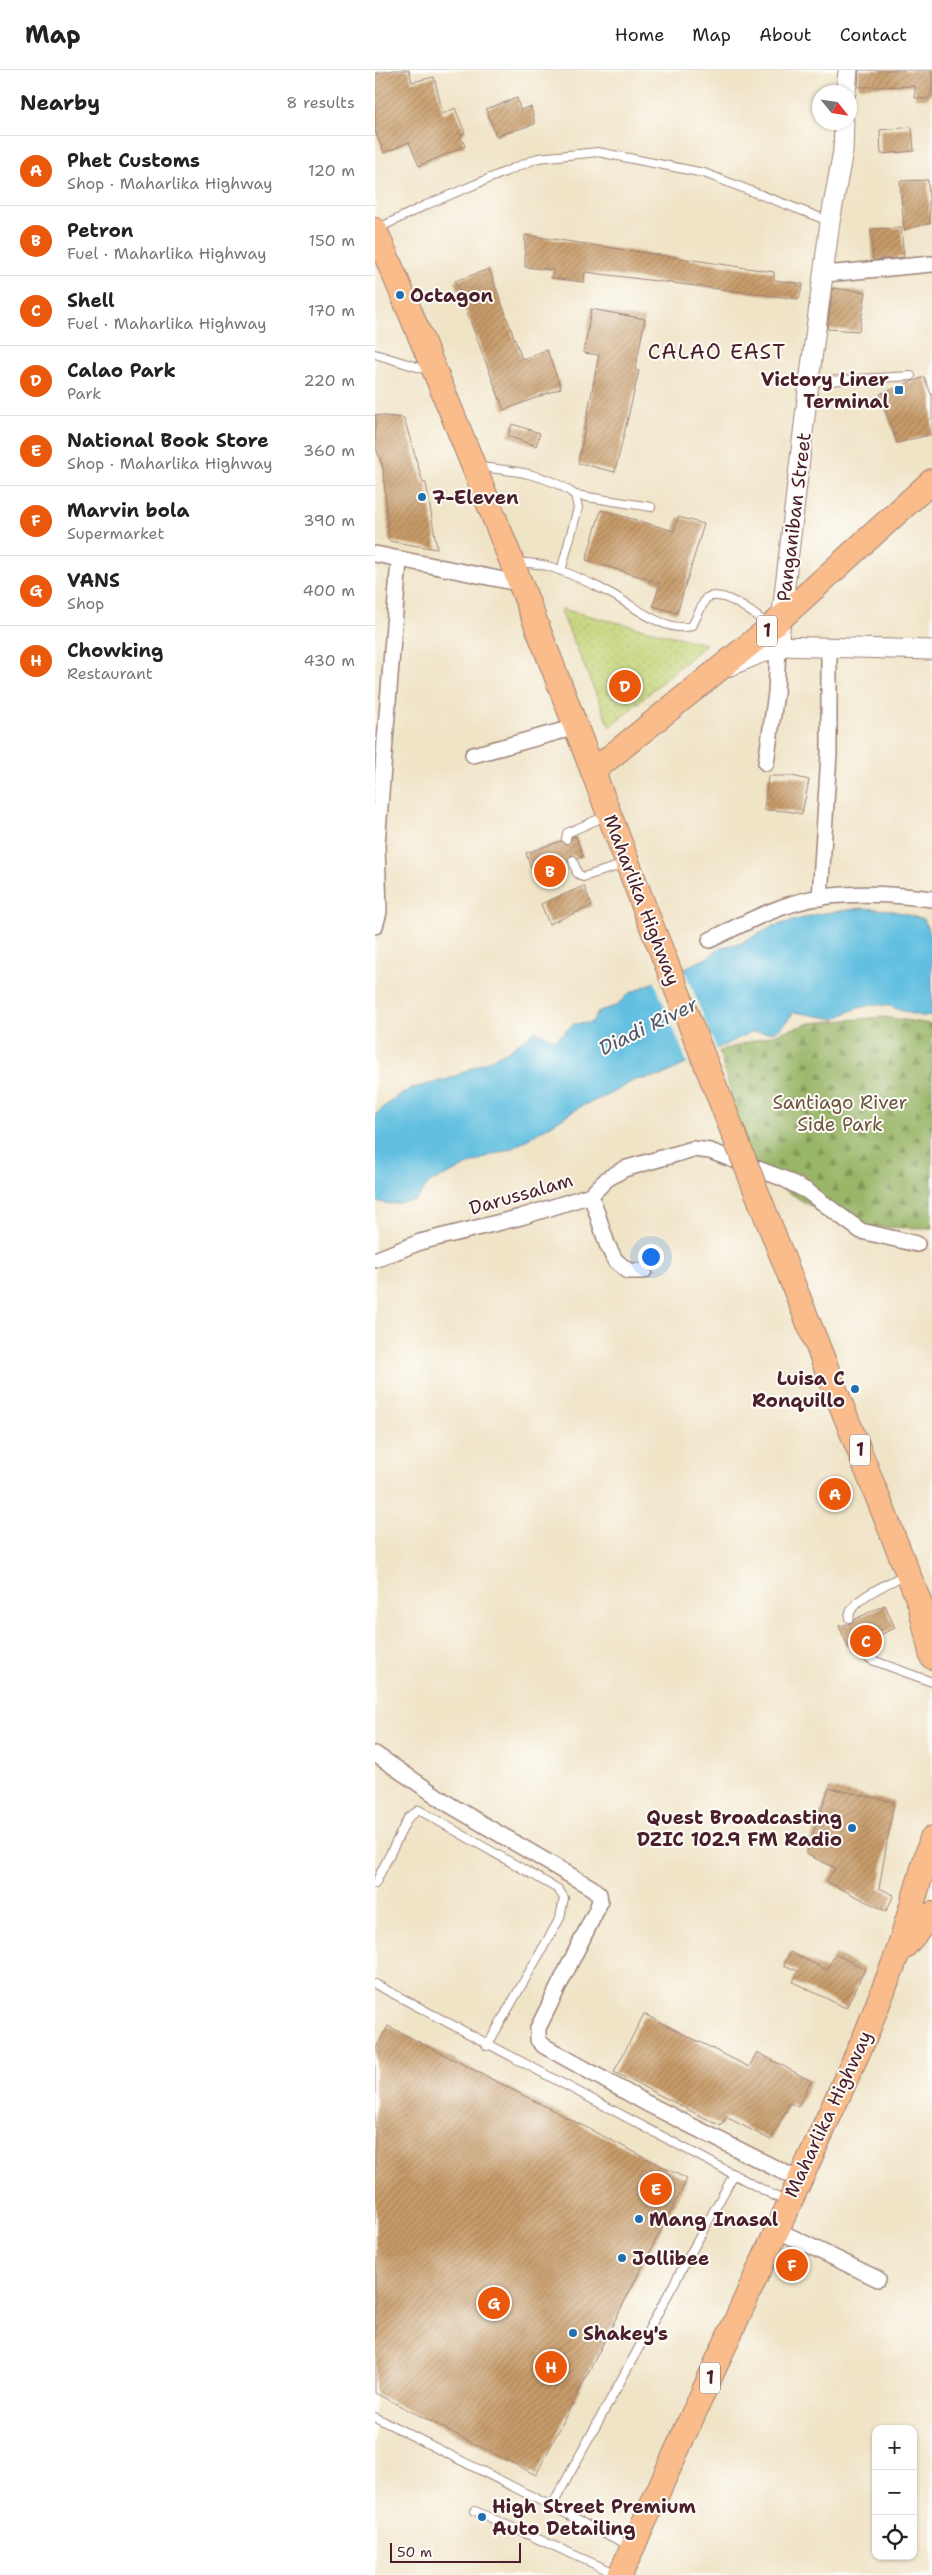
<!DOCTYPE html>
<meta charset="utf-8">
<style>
:root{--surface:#fff;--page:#f2f2f2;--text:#222;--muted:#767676;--line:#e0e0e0;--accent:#ea580c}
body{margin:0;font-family:"Shantell Sans",sans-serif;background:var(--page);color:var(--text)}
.controls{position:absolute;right:15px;bottom:15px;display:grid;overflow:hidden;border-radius:10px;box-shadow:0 1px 4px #0004}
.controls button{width:45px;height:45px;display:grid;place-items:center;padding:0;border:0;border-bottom:1px solid var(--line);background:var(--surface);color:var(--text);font:25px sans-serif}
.compass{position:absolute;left:437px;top:15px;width:45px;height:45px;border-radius:50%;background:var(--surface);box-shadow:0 1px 4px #0004;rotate:120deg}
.scale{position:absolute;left:15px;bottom:12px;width:131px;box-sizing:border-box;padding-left:5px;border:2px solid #4a1f2b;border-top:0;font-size:14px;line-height:18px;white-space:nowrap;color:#4a1f2b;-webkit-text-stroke:4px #fdfcf7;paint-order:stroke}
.you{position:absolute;left:275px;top:1186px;width:18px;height:18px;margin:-12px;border:4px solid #fff;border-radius:50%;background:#1a73e8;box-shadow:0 0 0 8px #1a73e833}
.badge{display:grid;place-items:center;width:32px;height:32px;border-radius:50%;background:var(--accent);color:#fff;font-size:16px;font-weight:700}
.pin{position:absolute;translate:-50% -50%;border:2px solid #fff;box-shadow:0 1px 5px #0006}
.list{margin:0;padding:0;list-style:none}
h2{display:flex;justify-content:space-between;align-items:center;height:65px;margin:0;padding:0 20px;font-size:21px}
h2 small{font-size:16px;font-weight:400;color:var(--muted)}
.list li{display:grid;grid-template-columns:32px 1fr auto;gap:15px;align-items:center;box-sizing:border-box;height:70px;padding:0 20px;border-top:1px solid var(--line)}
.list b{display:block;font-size:19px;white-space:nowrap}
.list p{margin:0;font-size:16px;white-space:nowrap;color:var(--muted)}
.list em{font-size:16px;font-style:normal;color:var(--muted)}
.icon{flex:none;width:28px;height:28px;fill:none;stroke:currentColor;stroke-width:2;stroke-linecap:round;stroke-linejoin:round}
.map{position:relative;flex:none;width:557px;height:2505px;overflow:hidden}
header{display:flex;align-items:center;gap:30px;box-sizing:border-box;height:70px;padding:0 25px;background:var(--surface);border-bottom:1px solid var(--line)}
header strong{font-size:24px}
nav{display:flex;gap:28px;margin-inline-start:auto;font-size:18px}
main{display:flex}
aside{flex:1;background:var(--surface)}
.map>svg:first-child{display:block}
.forest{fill:url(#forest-firs);stroke:#726a49}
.park{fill:url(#park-dots);stroke:#867950}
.water{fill:#62bfe0;stroke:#566f86}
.pier{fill:#f0e4c7}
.building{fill:url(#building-hatch)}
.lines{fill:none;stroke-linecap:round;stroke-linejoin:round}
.service-casing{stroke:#9d8279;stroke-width:10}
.minor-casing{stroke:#9d8279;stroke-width:18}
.tertiary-casing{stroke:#9d8279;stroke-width:21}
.primary-casing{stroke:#9d8279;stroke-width:26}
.service{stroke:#fff;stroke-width:8}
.minor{stroke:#fff;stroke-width:15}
.tertiary{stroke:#fff;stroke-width:19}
.primary{stroke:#f9bc8a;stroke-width:24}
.primary-bridge-casing{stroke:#9d8279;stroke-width:26;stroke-linecap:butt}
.primary-bridge{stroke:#f9bc8a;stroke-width:24}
.poi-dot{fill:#1f6fb2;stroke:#fdfcf7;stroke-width:2}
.labels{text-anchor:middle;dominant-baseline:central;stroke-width:4;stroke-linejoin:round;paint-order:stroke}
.shield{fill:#fdfcf7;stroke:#806168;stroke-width:1}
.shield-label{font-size:18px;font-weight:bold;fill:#4a1f2b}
.poi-label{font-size:19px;font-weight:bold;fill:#4a1f2b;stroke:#fdfcf7;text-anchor:start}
.street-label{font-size:19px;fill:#4a1f2b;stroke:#fdfcf7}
.park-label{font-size:19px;fill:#6e5542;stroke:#fdfcf7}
.water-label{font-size:20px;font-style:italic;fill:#52576a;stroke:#fdfcf7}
.quarter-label{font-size:21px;letter-spacing:1px;fill:#4a1f2b;stroke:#fdfcf7}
</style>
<header>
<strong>Map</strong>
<nav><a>Home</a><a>Map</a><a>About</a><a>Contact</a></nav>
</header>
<main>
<aside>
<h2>Nearby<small>8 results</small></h2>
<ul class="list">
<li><span class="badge">A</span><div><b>Phet Customs</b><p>Shop · Maharlika Highway</p></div><em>120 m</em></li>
<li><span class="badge">B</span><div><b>Petron</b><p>Fuel · Maharlika Highway</p></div><em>150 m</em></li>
<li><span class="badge">C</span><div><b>Shell</b><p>Fuel · Maharlika Highway</p></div><em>170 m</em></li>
<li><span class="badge">D</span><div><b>Calao Park</b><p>Park</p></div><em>220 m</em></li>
<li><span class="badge">E</span><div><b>National Book Store</b><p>Shop · Maharlika Highway</p></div><em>360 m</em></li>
<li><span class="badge">F</span><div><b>Marvin bola</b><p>Supermarket</p></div><em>390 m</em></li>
<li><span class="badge">G</span><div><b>VANS</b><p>Shop</p></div><em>400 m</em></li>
<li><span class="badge">H</span><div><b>Chowking</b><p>Restaurant</p></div><em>430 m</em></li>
</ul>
</aside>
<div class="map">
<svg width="557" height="2505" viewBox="0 0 557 2505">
<defs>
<pattern id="forest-firs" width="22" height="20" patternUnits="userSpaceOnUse" patternTransform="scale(1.25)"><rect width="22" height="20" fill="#99b567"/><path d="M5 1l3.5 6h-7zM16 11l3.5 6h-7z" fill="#7f9355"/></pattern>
<pattern id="park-dots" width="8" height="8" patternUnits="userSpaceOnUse" patternTransform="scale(1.25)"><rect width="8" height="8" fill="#c2d376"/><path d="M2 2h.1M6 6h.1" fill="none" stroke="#a8b566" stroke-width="1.8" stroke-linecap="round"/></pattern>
<pattern id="building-hatch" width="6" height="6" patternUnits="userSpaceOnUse" patternTransform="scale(1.25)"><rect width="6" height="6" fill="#c89c6a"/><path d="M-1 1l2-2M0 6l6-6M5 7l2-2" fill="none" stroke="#a47f57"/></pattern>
</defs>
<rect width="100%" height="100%" fill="#fdfcf7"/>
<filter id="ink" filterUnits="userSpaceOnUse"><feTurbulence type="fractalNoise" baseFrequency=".02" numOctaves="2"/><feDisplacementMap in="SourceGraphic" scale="10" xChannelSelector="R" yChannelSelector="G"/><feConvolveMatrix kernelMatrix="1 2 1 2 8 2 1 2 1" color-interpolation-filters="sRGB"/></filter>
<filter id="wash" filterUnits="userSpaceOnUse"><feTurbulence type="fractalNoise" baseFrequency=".0096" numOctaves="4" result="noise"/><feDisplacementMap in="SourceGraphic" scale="20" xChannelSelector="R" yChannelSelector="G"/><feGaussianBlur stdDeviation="1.12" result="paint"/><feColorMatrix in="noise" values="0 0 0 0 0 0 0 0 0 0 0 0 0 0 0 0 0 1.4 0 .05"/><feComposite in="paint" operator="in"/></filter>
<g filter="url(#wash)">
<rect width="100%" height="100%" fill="#f0e4c7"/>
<path class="forest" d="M508,947L557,954V1158L475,1157L457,1150L376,1098L344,981L436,953Z"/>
<path class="park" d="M185,539H186L331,574L235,657Z"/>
<path class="water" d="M488,838L515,840L548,849L557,868V946C542,948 528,940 514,936C495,932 476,939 461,949L419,942L408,956L397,962H376L286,1006L260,1010L231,1026L207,1036L138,1078L116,1085L54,1113L41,1130L16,1134L0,1131V1045L16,1031L37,1018L74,1009L133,981L160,961L180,970L199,954L216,953L224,941L241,936L253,924L334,887L346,877L364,874L399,856L443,844Z"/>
<path class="pier" d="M308,896L342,980L313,995L278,908Z"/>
<g id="blocks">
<path class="building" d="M19,0H34L37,12L59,7L68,44L80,38L90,63L85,65L90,76L44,96L34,72L9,83L0,61V4Z
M484,0H557V23L552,29L540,28V16L483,17Z
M142,28L145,40L156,37L160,54L121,66L111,39Z
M537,57L539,81L506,84L505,60Z
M553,110L555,153L529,160L525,111Z
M526,158L529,187L498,190L496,159Z
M150,165L399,202V210L428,214L424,229L210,202L209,212L176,208L178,200L150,197Z
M114,199L147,289L172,280L186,318L129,340L80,211Z
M458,218L491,222L484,261L452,259Z
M216,239L270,249L260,300L264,301L240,402L203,393L224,285L209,283Z
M549,307L557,326V364L522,373L505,324Z
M0,345L29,348L48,413H51L62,479L14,471L8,398L0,375Z
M137,354L165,363L161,376L133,366Z
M226,440L299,461L303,447L329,454L302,543L278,536L285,513L211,490Z
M393,706H417L434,710L427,744L412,741L389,740Z
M201,766L208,787L203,788L196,785L193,792L158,804L151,783L186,771L192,774L197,767Z
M209,816L217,836L174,854L166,834Z
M510,1535L520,1558L490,1572L486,1567H481L477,1571L479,1577L474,1579L464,1556L476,1553L480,1549Z
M454,1718L519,1732L504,1818L519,1825L511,1841L452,1812L460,1798L431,1784Z
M415,1882L452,1900L460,1884L490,1899L471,1938L418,1912L423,1901L409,1895Z
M269,1944L374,1997L382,1982L436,2011L423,2037L415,2033L396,2070L351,2047L346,2056L239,2002Z
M13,1956L312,2109L161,2405L0,2323V1980Z"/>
</g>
</g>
<g filter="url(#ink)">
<use href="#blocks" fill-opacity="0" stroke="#9d8279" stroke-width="1"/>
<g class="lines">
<g class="service-casing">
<path id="service" d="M2,159L51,135L163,88L223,82L329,103L454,151
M0,284L55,301
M434,312L536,306
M104,397C136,400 174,404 200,425L203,438L186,501
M200,425L276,437
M141,492C151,493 162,493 172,496C192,501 214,513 233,522C255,533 290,564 317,556L331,528C348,518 381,545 393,555
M191,769L192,763L233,745
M198,790L202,803L208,807L250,794
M474,1548C474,1529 515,1513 531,1504
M483,1572L491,1586L497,1590L557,1612
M0,1814L33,1748L44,1740L183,1819L189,1828L185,1848L112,1976
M0,1914L411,2132
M0,2347L255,2476
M177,2436L358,2106
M100,2441L242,2504"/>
</g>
<g class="minor-casing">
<path id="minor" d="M450,204L557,194
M0,484L143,513
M98,685L201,657
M391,693L401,623L403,576
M445,828L454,684V579
M0,856L4,842L2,775L24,490
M335,870C369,853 407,833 446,827C483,822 520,824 557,829
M216,1125L232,1174L240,1190L253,1201H269
M0,1190L45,1172L146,1147L216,1125L232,1109L249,1099L318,1079L335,1081L407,1108L432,1121L486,1161L542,1174
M0,1684L75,1735L217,1818L224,1824L225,1831L222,1839L163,1958V1970L169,1976L271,2033L424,2110
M402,2160L503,2209"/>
</g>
<g class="tertiary-casing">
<path id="tertiary" d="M471,22L473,0
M403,576L434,312L455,152L468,81L469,52
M355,596L403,576L557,580"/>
</g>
<g class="primary-casing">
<path id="primary" d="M0,160C97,384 185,613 271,842
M218,701L396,557L557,411
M403,1176L545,1534L557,1587
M528,1878L557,1844
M245,2505L490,1967L522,1885L557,1768"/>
</g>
<use href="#service" class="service"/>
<use href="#minor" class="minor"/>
<use href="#tertiary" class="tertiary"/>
<use href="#primary" class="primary"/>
<g class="primary-bridge-casing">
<path id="primary-bridge" d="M271,842L403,1176"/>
</g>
<use href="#primary-bridge" class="primary-bridge"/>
</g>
</g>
<g class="poi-dot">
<circle cx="25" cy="225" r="5"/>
<rect x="519" y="315" width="10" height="10" rx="2.5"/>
<circle cx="47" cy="427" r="5"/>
<circle cx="480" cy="1319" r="5"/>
<circle cx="477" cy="1758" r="5"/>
<circle cx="264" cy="2149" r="5"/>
<circle cx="247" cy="2188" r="5"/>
<circle cx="198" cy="2263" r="5"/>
<circle cx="107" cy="2447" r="5"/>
</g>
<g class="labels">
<g class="shield">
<rect x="382" y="545.5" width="20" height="31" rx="4"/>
<rect x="475" y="1364.5" width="20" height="31" rx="4"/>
<rect x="325" y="2292.5" width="20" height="31" rx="4"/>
</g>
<g class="shield-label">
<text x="392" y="561">1</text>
<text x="485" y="1380">1</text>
<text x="335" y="2308">1</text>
</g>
<g class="poi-label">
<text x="35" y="225">Octagon</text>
<text x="514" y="309" text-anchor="end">Victory Liner<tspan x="514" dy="22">Terminal</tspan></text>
<text x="57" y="427">7-Eleven</text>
<text x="470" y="1308" text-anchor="end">Luisa C<tspan x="470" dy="22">Ronquillo</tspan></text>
<text x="467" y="1747" text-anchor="end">Quest Broadcasting<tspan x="467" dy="22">DZIC 102.9 FM Radio</tspan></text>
<text x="274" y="2149">Mang Inasal</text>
<text x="257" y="2188">Jollibee</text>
<text x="208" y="2263">Shakey's</text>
<text x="117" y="2436">High Street Premium<tspan x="117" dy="22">Auto Detailing</tspan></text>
</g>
<g class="street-label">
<text transform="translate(419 447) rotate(-83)">Panganiban Street</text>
<text transform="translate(267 830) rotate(69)">Maharlika Highway</text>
<text transform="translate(146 1124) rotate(-16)">Darussalam</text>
<text transform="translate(453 2044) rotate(-65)">Maharlika Highway</text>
</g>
<g class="park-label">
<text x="465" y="1032">Santiago River<tspan x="465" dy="22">Side Park</tspan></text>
</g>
<g class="water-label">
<text transform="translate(273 956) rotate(-26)">Diadi River</text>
</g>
<g class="quarter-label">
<text x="342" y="282">CALAO EAST</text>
</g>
</g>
</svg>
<div class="controls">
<button>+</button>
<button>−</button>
<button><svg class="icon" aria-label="locate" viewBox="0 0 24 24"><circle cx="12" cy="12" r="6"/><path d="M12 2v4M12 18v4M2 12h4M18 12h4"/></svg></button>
</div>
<svg class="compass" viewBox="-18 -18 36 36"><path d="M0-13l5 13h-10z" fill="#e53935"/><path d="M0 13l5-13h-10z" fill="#767676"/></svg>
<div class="scale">50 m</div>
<div class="you"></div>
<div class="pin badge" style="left:460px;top:1424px">A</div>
<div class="pin badge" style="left:175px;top:801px">B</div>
<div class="pin badge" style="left:491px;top:1571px">C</div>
<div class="pin badge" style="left:250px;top:616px">D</div>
<div class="pin badge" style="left:281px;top:2119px">E</div>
<div class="pin badge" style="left:417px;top:2195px">F</div>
<div class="pin badge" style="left:119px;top:2233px">G</div>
<div class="pin badge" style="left:176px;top:2297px">H</div>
</div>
</main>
